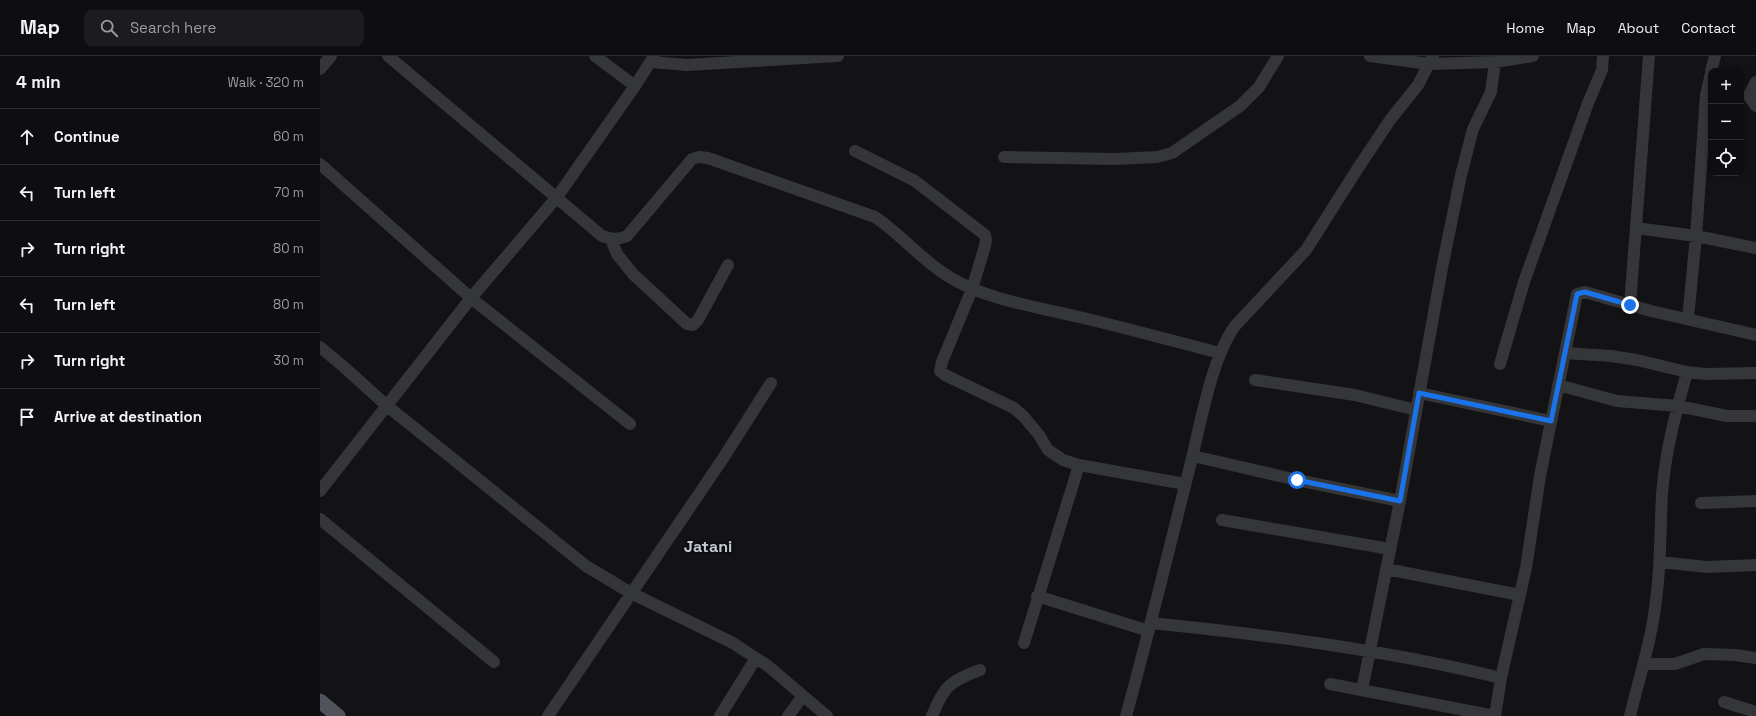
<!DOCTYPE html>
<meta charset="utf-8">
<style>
:root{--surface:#0e0e10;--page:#1c1c1e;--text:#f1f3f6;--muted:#9b9c9f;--line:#2e2e30}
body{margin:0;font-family:"Space Grotesk",sans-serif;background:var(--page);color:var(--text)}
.controls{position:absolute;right:12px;top:12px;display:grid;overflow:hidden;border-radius:8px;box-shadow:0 2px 6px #0003}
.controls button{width:36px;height:36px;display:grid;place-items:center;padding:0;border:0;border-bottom:1px solid var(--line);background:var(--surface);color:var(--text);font:20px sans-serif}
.stop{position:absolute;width:12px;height:12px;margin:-9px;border:3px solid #1a73e8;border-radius:50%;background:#fff}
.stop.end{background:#1a73e8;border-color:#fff;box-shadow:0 1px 4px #0008}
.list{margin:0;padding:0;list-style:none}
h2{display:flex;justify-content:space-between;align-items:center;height:52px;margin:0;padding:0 16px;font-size:17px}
h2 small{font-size:13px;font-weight:400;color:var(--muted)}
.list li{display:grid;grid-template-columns:26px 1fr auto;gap:12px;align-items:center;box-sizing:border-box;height:56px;padding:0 16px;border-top:1px solid var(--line)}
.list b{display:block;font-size:15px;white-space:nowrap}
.list em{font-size:13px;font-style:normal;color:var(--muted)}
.icon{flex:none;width:22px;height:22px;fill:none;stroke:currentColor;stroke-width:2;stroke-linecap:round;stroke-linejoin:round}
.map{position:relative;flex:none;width:1436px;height:660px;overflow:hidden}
header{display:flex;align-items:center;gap:24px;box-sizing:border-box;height:56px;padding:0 20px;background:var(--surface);border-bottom:1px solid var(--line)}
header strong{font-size:19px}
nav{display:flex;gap:22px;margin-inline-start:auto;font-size:14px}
.search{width:280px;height:36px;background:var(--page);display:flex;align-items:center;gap:10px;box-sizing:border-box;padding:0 14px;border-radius:8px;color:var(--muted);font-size:15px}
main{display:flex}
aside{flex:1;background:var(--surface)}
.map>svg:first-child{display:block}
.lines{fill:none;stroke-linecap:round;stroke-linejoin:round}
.minor{stroke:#34363a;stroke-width:12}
.major{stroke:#50535a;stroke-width:15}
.route{stroke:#1a73e8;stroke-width:5}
.labels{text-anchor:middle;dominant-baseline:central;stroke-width:4;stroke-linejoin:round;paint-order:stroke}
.district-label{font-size:16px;font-weight:bold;fill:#c5cad2;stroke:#0e0e10}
</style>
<header>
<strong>Map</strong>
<div class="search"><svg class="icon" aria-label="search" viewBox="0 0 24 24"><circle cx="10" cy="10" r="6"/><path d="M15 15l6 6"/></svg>Search here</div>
<nav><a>Home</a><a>Map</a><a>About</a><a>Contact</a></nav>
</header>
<main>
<aside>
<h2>4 min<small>Walk · 320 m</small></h2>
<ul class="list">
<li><svg class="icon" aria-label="ahead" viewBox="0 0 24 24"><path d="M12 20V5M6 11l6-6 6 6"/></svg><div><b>Continue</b></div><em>60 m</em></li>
<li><svg class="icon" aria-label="left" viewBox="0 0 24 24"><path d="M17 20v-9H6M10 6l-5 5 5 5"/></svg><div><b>Turn left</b></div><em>70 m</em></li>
<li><svg class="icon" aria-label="right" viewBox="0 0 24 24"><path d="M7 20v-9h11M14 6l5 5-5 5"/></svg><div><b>Turn right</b></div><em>80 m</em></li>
<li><svg class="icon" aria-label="left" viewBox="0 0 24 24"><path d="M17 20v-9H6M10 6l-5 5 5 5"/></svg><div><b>Turn left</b></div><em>80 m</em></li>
<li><svg class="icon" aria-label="right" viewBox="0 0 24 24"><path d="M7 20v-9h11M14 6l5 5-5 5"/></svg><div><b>Turn right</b></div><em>30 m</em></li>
<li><svg class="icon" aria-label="arrive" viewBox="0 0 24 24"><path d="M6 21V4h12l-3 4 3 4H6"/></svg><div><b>Arrive at destination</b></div></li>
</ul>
</aside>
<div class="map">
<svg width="1436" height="660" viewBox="0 0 1436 660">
<rect width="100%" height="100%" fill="#131315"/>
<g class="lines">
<path class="minor" d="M68,0L282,180C291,183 297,184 307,180L372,103L379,101L388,102L555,161C582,179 603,206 631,222C668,244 717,251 759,261C806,272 853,285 900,297
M275,0L315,30
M1050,0L1109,8L1175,6L1213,0
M331,6L367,9L518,0
M0,13L11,0
M1391,15L1395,0
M1436,26L1430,37V42L1436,50
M535,95L595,125L665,179L666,184L665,190L652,233L622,306L620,315L625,319L694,352L704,361L719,379L728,394L743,404L759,409L865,428
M684,101L795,103L837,101L852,97L920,50L939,31L958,0
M0,108L151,242L310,368
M1316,172L1376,180L1436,192
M291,183L297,198L313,218L367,268L373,269L378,264L408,209
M1310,249L1329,0
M1368,263L1376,180L1386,39L1391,17
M0,291L24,311L66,349L266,510L311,537L413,587L448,610L507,660
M1245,297L1291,300L1317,304L1367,316L1385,318L1436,317
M1180,308L1204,226L1268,47L1282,14L1283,0
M935,324L1035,339L1096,354
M1238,329L1297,345L1358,350L1407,360H1436
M1099,337L1231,365
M873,400L977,424L1080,445
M0,435L151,242L237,141L315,30L334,0
M1381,447L1436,445
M0,463L174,606
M902,464L1070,493
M1340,506L1387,511L1436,509
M1066,513L1200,539
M717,540L829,575
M831,567C949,579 1066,594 1181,622
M704,587L759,409
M1323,608H1355L1384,598L1415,599L1436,602
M1010,628L1175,660
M1042,634L1080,445L1122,212L1141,119L1153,73L1171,36L1175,6
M1404,646L1436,656
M228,660L402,404L451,327
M400,660L436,602
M468,660L483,640
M612,660C624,630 630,625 660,614
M806,660C829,577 849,493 870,410C881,367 890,307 914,271L986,194L1038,112L1070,64L1098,29L1113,0
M1175,660L1181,622L1206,512L1220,420L1257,238L1265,236L1331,255L1436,279
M1310,660C1319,622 1332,583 1336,544C1341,509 1340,474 1342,438C1345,396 1356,356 1367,316"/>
<path class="major" d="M0,645L18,660"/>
</g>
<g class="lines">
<path class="route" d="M977,424L1080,445L1099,337L1231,365L1257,238L1265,236L1310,249"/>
</g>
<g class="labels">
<g class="district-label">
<text x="388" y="490">Jatani</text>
</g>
</g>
</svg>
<div class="controls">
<button>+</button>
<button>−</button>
<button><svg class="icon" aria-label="locate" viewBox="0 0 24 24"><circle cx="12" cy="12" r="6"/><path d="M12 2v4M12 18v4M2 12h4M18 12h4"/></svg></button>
</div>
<div class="stop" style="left:977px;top:424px"></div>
<div class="stop end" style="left:1310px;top:249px"></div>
</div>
</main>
